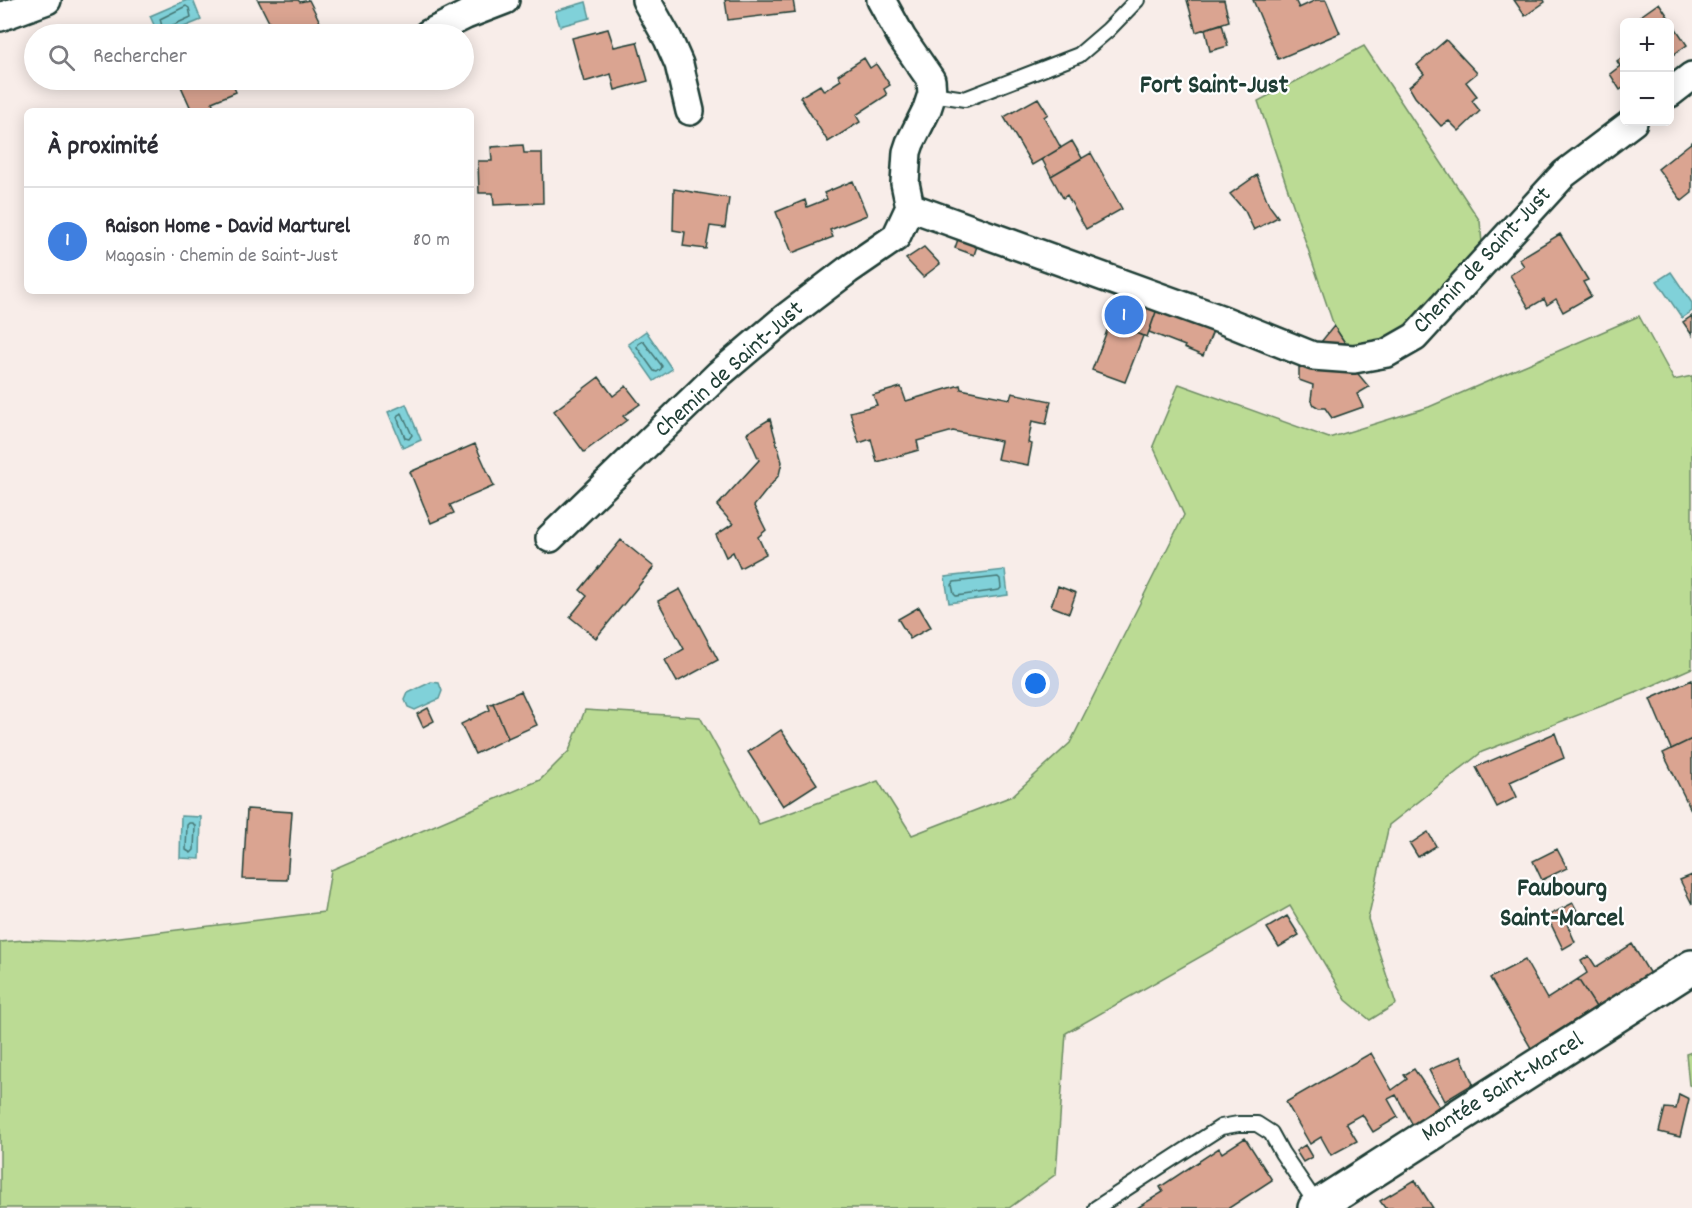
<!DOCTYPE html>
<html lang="fr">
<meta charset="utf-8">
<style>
:root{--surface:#fff;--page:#f2f2f3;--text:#2b2b33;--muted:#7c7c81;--line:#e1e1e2;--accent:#0b8043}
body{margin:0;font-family:Dekko,sans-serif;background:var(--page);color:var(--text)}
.controls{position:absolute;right:18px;top:18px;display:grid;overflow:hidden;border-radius:9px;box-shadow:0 3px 15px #0003}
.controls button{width:54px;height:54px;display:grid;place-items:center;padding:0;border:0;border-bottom:2px solid var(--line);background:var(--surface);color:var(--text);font:30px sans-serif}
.you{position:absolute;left:1036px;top:684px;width:21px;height:21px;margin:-15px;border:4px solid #fff;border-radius:50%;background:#1a73e8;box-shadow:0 0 0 9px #1a73e833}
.badge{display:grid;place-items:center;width:39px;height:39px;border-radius:50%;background:var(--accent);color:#fff;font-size:20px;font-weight:700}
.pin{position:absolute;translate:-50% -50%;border:3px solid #fff;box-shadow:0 2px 6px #0006}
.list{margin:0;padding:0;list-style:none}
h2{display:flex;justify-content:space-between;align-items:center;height:78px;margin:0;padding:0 24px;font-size:26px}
h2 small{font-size:20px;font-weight:400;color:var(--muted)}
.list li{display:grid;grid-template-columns:39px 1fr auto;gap:18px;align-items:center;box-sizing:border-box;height:108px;padding:0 24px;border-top:2px solid var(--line)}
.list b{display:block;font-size:22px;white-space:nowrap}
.list p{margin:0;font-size:20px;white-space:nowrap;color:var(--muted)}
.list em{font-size:20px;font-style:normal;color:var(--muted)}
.icon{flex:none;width:33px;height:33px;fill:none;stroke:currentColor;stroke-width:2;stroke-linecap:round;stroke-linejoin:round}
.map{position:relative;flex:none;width:1692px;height:1208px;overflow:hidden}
.search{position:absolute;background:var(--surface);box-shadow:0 3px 15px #0003;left:24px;top:24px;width:450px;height:66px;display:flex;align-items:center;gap:15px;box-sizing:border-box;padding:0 21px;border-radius:33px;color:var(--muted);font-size:22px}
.panel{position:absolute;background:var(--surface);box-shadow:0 3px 15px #0003;left:24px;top:108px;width:450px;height:186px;border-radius:9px}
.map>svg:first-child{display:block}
.green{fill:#bbdb94;stroke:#6d8c64;stroke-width:1.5}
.water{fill:#80d1d9;stroke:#599697;stroke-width:1.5}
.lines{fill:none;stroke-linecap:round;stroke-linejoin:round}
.shore{stroke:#467876;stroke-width:1.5}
.building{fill:#daa491;stroke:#1f3d34;stroke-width:1.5}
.lane-casing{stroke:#1f3d34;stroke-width:18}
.street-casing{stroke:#1f3d34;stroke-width:32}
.secondary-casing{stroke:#1f3d34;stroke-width:38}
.lane{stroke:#fff;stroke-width:14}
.street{stroke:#fff;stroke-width:27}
.secondary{stroke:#fff;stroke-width:33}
.labels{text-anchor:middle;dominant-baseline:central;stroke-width:4.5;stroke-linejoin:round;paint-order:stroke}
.street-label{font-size:24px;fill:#1f3d34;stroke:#fff}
.neighbourhood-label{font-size:26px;font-weight:bold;fill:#1f3d34;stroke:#fff}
</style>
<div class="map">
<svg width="1692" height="1208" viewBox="0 0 1692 1208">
<rect width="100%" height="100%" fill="#f8ede9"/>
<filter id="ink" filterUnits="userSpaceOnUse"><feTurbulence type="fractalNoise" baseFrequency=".0167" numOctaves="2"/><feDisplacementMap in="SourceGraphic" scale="12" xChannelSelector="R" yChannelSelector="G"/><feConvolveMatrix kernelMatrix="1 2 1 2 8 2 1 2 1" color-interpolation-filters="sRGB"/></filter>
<g filter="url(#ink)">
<path class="green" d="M1364,46L1480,221L1482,243L1469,264L1393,337L1369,348L1349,349L1334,326L1258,101Z
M1639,316L1674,380L1692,376V668L1638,692L1482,752L1389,825L1368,919L1396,1004L1370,1020L1346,1000L1290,906L1066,1033L1056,1174L1009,1208H0V942L25,940L79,942L324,912L331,870L540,780L569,751L585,710L700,717L759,824L878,781L912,835L1012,796L1070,743L1184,515L1153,446L1179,384L1329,438L1429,407Z
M1692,1052V1086L1689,1085L1686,1054Z"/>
<path class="water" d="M187,0H193L201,20L167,34H158L150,16Z
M586,2L590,18L560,26L555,11Z
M1671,272L1692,303V311L1682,318L1657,281Z
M646,331L672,369L654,381L628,344Z
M406,404L421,440L403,448L388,412Z
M1005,570L1008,595L949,603L945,577Z
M431,682L439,683L442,691L439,699L415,710L408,707L405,700L408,693Z
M181,816L201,817L200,859L180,858Z"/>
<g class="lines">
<path class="shore" d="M186,6L189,8L191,17L171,26L166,31L163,30L160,19Z
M643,341L662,366L661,369L657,372L654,371L637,347L638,344Z
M402,413L412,435L409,439L405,438L397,417L398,415Z
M998,577L1000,579L1001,588L999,590L956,596L954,594L952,585L954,582Z
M189,823H193L195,826L194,850L191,853L186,850L187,825Z"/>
</g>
<path class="building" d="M258,0H298L300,2L309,0L326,34H290L285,26L274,32Z
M725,0H793L795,12L728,20Z
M1187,0H1224L1229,21L1196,32Z
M1253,0H1295L1299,8L1316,0H1326L1340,33L1278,59Z
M1514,0H1544L1545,2L1525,16Z
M1659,3L1687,45L1670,57V22H1636L1635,20Z
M1222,24L1228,46L1210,51L1205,29Z
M608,29L614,47L637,42L648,81L615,90L611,74L584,82L572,38Z
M1446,40L1477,73L1466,82L1477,96L1472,101L1480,111L1459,131L1449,121L1441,126L1415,97L1409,87L1424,74L1417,65Z
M1624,56V87L1620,90L1610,74L1620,66L1617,61Z
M864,58L870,68L876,64L890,85L884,89L887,95L856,115L860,122L828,142L800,97L820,85L824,91L841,80L838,75Z
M188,80H231L236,92L212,102L216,111H192L180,84Z
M1038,98L1048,114L1044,117L1061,148L1032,165L1004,117Z
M1072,141L1082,158L1051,176L1042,159Z
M1692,142V193L1682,201L1658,169Z
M523,145L524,153H542L543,203L494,205L493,193H479L478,161H492L491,147Z
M1091,153L1122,209L1086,229L1067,195L1063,198L1051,176Z
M1257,175L1269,205L1278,217L1254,230L1245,211L1230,194Z
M853,181L867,215L830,230L833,237L792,253L776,212L805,200L807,207L827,199L824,193Z
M674,189L729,198L725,228L710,226L706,249L683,246L685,232L673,230Z
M1560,234L1588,280L1583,282L1591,296L1563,312L1556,299L1547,305L1544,299L1529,308L1510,275L1524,266L1519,259Z
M959,236L978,243L974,255L955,248Z
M924,247L940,264L923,277L906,259Z
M1117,294L1157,309L1147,337L1107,322Z
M1157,309L1213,331L1203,356L1184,348L1185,346L1149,332Z
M1692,316V335L1683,322Z
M1110,323L1143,336L1125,382L1092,370Z
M1334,326L1349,349L1316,348Z
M1299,367L1354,369L1369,387L1357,394L1363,407L1332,418L1325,408H1319L1314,405L1311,399L1313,385L1299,380Z
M599,377L613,396L626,386L640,404L623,416L627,420L584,452L554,411Z
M960,385L961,389L1010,399L1012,393L1051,401L1046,424L1032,421L1028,443L1032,444L1028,465L997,459L1001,441L953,431L917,441L919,450L877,462L871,439L859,443L850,412L877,405L873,395L901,387L906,401Z
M770,419L782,462L779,475L754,506L766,530L758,537L766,554L740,568L733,552L726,557L716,535L733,524L717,506L759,460L747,433Z
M475,444L494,486L450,505L454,513L431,523L410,472Z
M621,540L654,567L596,638L570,617L587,596L580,590Z
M1058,586L1076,593L1069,613L1051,606Z
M680,589L718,660L677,682L665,660L684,649L658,601Z
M919,607L931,627L910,639L898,619Z
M1692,680V739L1671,749L1650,699Z
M521,691L537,725L508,738L493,703Z
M493,703L508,738L475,754L461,724L490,710L488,705Z
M428,708L434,721L423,727L417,714Z
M781,730L817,784L783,806L748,752Z
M1555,733L1564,758L1510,782L1517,797L1497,807L1476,767Z
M1692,739V812L1663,753Z
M247,809L292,812L287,880L243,879Z
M1428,832L1436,846L1418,857L1410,844Z
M1557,849L1567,868L1542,880L1533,861Z
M1692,875V904L1680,880Z
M1573,903L1580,917L1567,924L1575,942L1563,949L1547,916Z
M1287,916L1299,935L1279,947L1267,928Z
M1632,944L1650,974L1596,1007L1578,979L1587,973L1581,961L1589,956L1596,967Z
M1525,960L1547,999L1578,979L1596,1007L1531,1048L1490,978Z
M1371,1053L1392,1090L1407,1079L1404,1075L1414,1069L1439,1106L1413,1125L1396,1095L1388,1099L1398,1117L1373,1132L1362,1114L1346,1123L1357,1141L1331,1155L1321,1137L1310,1144L1286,1102Z
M1461,1056L1473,1084L1445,1101L1429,1070Z
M1679,1094L1689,1099L1680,1137L1659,1132L1665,1108L1676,1109Z
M1245,1138L1272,1180L1229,1208H1137L1163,1192L1160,1187L1219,1148L1222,1153Z
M1305,1145L1312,1157L1303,1162L1296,1151Z
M1415,1180L1433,1208H1385L1380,1201Z"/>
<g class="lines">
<g class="lane-casing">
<path id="lane" d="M932,94L965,99L1079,55L1108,30L1137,0
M1096,1208L1221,1127L1238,1124H1257L1271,1133L1282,1153L1318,1206"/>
</g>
<g class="street-casing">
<path id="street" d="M646,0L668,39L679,64L690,111
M0,17L47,0
M428,34L466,15L505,0
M1670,93L1692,76
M910,207L1223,320L1313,356L1354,359L1387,353L1415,337L1564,174L1633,122
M550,538L719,374L785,318L848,270L896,237L910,207L905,183L907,152L910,143L927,109L932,94L931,80L902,38L881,0"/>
</g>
<g class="secondary-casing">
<path id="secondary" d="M1315,1208L1692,967"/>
</g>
<use href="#lane" class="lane"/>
<use href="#street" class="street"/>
<use href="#secondary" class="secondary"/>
</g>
</g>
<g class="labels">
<g class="street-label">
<text transform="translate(1483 261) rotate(-47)">Chemin de Saint-Just</text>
<text transform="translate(730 370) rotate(-42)">Chemin de Saint-Just</text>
<text transform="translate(1503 1088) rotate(-32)">Montée Saint-Marcel</text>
</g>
<g class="neighbourhood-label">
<text x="1214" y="86">Fort Saint-Just</text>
<text x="1562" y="889">Faubourg<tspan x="1562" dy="30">Saint-Marcel</tspan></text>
</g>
</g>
</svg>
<div class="controls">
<button>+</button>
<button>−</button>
</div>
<div class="you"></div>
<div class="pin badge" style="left:1124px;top:315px;background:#3f7fe0">1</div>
<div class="search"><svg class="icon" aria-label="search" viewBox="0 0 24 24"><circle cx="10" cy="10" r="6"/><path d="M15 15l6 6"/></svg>Rechercher</div>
<section class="panel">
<h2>À proximité<small></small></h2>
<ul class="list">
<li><span class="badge" style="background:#3f7fe0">1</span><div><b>Raison Home - David Marturel</b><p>Magasin · Chemin de Saint-Just</p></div><em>80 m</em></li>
</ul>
</section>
</div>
